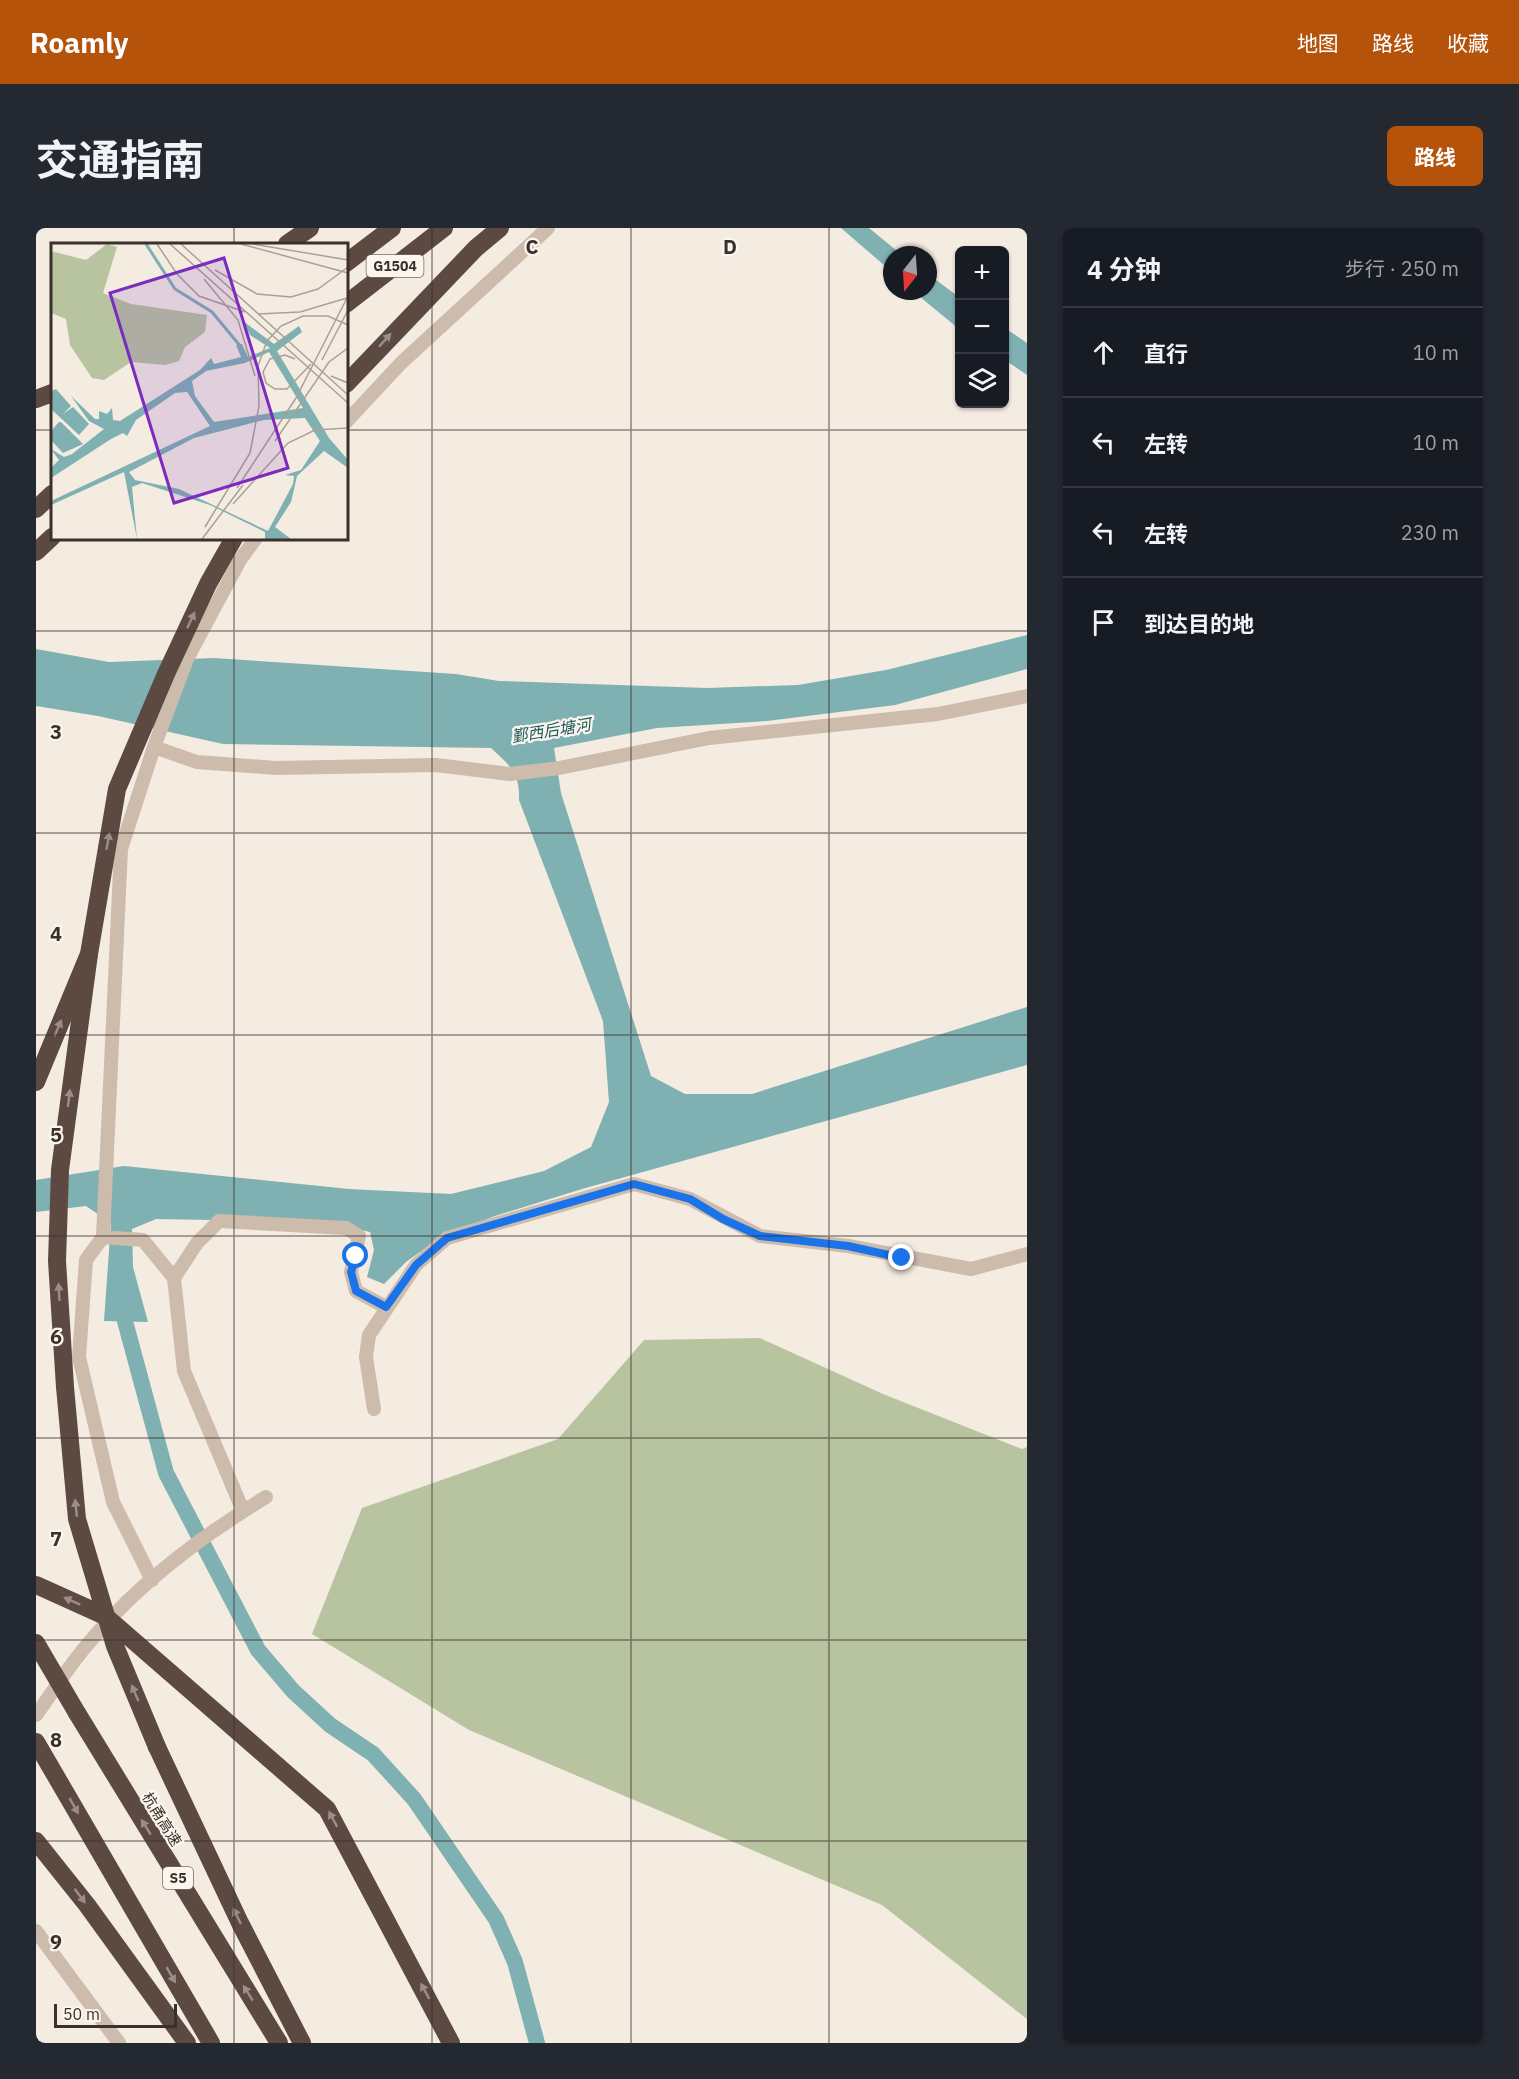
<!DOCTYPE html>
<html lang="zh">
<meta charset="utf-8">
<style>
:root{--surface:#171b24;--page:#242831;--text:#f1f3f6;--muted:#9ea1a6;--line:#363941;--accent:#b45309}
body{margin:0;font-family:"IBM Plex Sans","Noto Sans SC",sans-serif;background:var(--page);color:var(--text)}
.controls{position:absolute;right:18px;top:18px;display:grid;overflow:hidden;border-radius:9px;box-shadow:0 2px 4px #0004}
.controls button{width:54px;height:54px;display:grid;place-items:center;padding:0;border:0;border-bottom:2px solid var(--line);background:var(--surface);color:var(--text);font:30px sans-serif}
.compass{position:absolute;left:847px;top:18px;width:54px;height:54px;border-radius:50%;background:var(--surface);box-shadow:0 2px 4px #0004;rotate:197deg}
.scale{position:absolute;left:18px;bottom:15px;width:123px;box-sizing:border-box;padding-left:6px;border:3px solid #3b302b;border-top:0;font-size:16px;line-height:21px;white-space:nowrap;color:#3b302b;-webkit-text-stroke:4px #fbf5ee;paint-order:stroke}
.stop{position:absolute;width:18px;height:18px;margin:-14px;border:4px solid #1a73e8;border-radius:50%;background:#fff}
.stop.end{background:#1a73e8;border-color:#fff;box-shadow:0 2px 6px #0008}
.list{margin:0;padding:0;list-style:none}
h2{display:flex;justify-content:space-between;align-items:center;height:78px;margin:0;padding:0 24px;font-size:26px}
h2 small{font-size:20px;font-weight:400;color:var(--muted)}
.list li{display:grid;grid-template-columns:39px 1fr auto;gap:18px;align-items:center;box-sizing:border-box;height:90px;padding:0 24px;border-top:2px solid var(--line)}
.list b{display:block;font-size:22px;white-space:nowrap}
.list em{font-size:20px;font-style:normal;color:var(--muted)}
.icon{flex:none;width:33px;height:33px;fill:none;stroke:currentColor;stroke-width:2;stroke-linecap:round;stroke-linejoin:round}
.map{position:relative;flex:none;width:991px;height:1815px;overflow:hidden;border-radius:9px}
header{display:flex;align-items:center;gap:36px;box-sizing:border-box;height:84px;padding:0 30px;background:var(--accent);color:#fff}
header strong{font-size:28px}
nav{display:flex;gap:33px;margin-inline-start:auto;font-size:21px}
.intro{display:flex;align-items:center;justify-content:space-between;box-sizing:border-box;height:144px;padding:0 36px}
h1{margin:0;font-size:42px}
.button{padding:15px 27px;border-radius:9px;background:var(--accent);color:#fff;font-size:21px;font-weight:700}
main{display:flex;gap:36px;padding:0 36px}
aside{flex:1;background:var(--surface);border-radius:9px;box-shadow:0 2px 4px #0004}
.map>svg:first-child{display:block}
.green{fill:#b8c4a0}
.water{fill:#7fb0b2}
.lines{fill:none;stroke-linecap:round;stroke-linejoin:round}
.canal{stroke:#7fb0b2;stroke-width:16}
.minor{stroke:#cdbbac;stroke-width:14}
.motorway{stroke:#5c4a42;stroke-width:18}
.motorway-bridge{stroke:#5c4a42;stroke-width:18}
.oneway{fill:#9c8e87}
.route{stroke:#1a73e8;stroke-width:8}
.grid{fill:none;stroke:#3b302b;stroke-width:1.5;stroke-opacity:0.55}
.labels{text-anchor:middle;dominant-baseline:central;stroke-width:4.5;stroke-linejoin:round;paint-order:stroke}
.shield{fill:#fbf5ee;stroke:#756b66;stroke-width:1.5}
.shield-label{font-size:14px;font-weight:bold;fill:#3b302b}
.street-label{font-size:15px;fill:#3b302b;stroke:#fbf5ee}
.water-label{font-size:16px;font-style:italic;fill:#1f5a5e;stroke:#fbf5ee}
.inset-river{fill:none;stroke:#7fb0b2;stroke-width:3}
.inset-road{fill:none;stroke:#aaa098;stroke-width:1.5}
.view{fill:#7b2cbf;fill-opacity:0.15;stroke:#7b2cbf;stroke-width:3}
.inset-edge{fill:none;stroke:#3b302b;stroke-width:3}
.grid-label{font-size:20px;text-anchor:middle;font-weight:bold;fill:#3b302b;stroke:#fbf5ee;stroke-width:4.5;stroke-linejoin:round;paint-order:stroke}
</style>
<header>
<strong>Roamly</strong>
<nav><a>地图</a><a>路线</a><a>收藏</a></nav>
</header>
<div class="intro"><h1>交通指南</h1><a class="button">路线</a></div>
<main>
<div class="map">
<svg width="991" height="1815" viewBox="0 0 991 1815">
<rect width="100%" height="100%" fill="#f4ebe1"/>
<path class="green" d="M724,1110L847,1166L986,1221L991,1219V1791L846,1677L433,1502L276,1406L326,1280L522,1211L608,1112Z"/>
<path class="water" d="M805,0H833L866,27H856V44Z
M892,46L923,69V101L877,63H892Z
M969,100L991,115V147L969,132Z
M991,407V441L859,477L731,493L621,500L518,520L525,565L615,848L649,866H716L991,779V837L546,961L459,988L405,1009L370,1034L348,1056L331,1049L338,1022L334,1004L289,994L120,991L96,1001L97,1039L112,1094L68,1093L75,995L50,978L0,984V952L88,938L313,961L415,966L508,943L555,919L573,874L567,793L483,572C484,544 474,538 455,520L187,516L62,488L0,478V421L73,434L178,430L420,446L463,453L671,460L762,457L850,442Z"/>
<g class="lines">
<path class="canal" d="M83,1071L130,1245L222,1422L257,1463L294,1497L337,1526L378,1571L460,1691L479,1734L501,1815"/>
<path class="minor" d="M310,194L365,135L512,0
M118,519L161,534L240,540L400,537L474,546L523,540L673,510L902,486L991,468
M67,1009L107,1012L138,1050
M338,1181L330,1129L333,1107L380,1037L411,1010L598,956L654,971L724,1008L812,1018L935,1041L991,1026
M207,1283L148,1143L138,1050L161,1015L183,993L310,1000L323,1008L315,1044L320,1063L350,1079
M116,1352L77,1274L43,1129L50,1032L67,1009L85,621L118,519L151,431L204,332L220,310
M0,1487C17,1464 32,1439 51,1417C100,1357 164,1309 230,1269
M0,1703L83,1815"/>
<path class="motorway" d="M251,16L274,0
M310,35L356,0
M310,76L408,0
M310,156L440,20L464,0
M0,171L16,165
M0,281L16,266
M0,324L16,309
M0,854L53,726L81,561L130,446L172,356L198,310
M41,1485L243,1815
M0,1514L175,1815
M121,1519L204,1695L266,1815
M0,1613L51,1677L151,1815"/>
<path class="motorway-bridge" d="M53,726L24,942L21,1033L29,1159L41,1291L79,1418L121,1519
M0,1357L69,1388L291,1581L415,1815
M0,1415L41,1485"/>
</g>
<defs><path id="oneway-solid" d="M-6-.8H1V-3.2L6.5 0L1 3.2V.8H-6Z" transform="scale(1.5)"/></defs>
<g class="oneway">
<use href="#oneway-solid" transform="translate(349 112) rotate(-48)"/>
<use href="#oneway-solid" transform="translate(155 392) rotate(-65)"/>
<use href="#oneway-solid" transform="translate(72 613) rotate(-80)"/>
<use href="#oneway-solid" transform="translate(22 800) rotate(-67)"/>
<use href="#oneway-solid" transform="translate(33 870) rotate(-83)"/>
<use href="#oneway-solid" transform="translate(23 1064) rotate(-93)"/>
<use href="#oneway-solid" transform="translate(40 1280) rotate(-96)"/>
<use href="#oneway-solid" transform="translate(36 1373) rotate(-156)"/>
<use href="#oneway-solid" transform="translate(99 1465) rotate(-113)"/>
<use href="#oneway-solid" transform="translate(38 1578) rotate(60)"/>
<use href="#oneway-solid" transform="translate(297 1591) rotate(-118)"/>
<use href="#oneway-solid" transform="translate(110 1599) rotate(-122)"/>
<use href="#oneway-solid" transform="translate(44 1668) rotate(53)"/>
<use href="#oneway-solid" transform="translate(201 1688) rotate(-116)"/>
<use href="#oneway-solid" transform="translate(135 1747) rotate(60)"/>
<use href="#oneway-solid" transform="translate(389 1763) rotate(-118)"/>
<use href="#oneway-solid" transform="translate(212 1765) rotate(-122)"/>
</g>
<g class="lines">
<path class="route" d="M320,1028L315,1044L320,1063L350,1079L380,1037L411,1010L598,956L654,971L687,991L724,1008L812,1018L866,1030"/>
</g>
<path class="grid" d="M198,0V16M396,0V1815M595,0V1815M793,0V1815M0,202H16M310,202H991M198,310V1815M0,403H991M0,605H991M0,807H991M0,1008H991M0,1210H991M0,1412H991M0,1613H991"/>
<g class="labels">
<g class="shield">
<rect x="330.5" y="27" width="57" height="22" rx="4.5"/>
<rect x="127" y="1639" width="30" height="22" rx="4.5"/>
</g>
<g class="shield-label">
<text x="359" y="38">G1504</text>
<text x="142" y="1650">S5</text>
</g>
<g class="street-label">
<text transform="translate(126 1591) rotate(58)">杭甬高速</text>
</g>
<g class="water-label">
<text transform="translate(515 502) rotate(-9)">鄞西后塘河</text>
</g>
</g>
<g transform="translate(15 15)">
<rect width="297" height="297" fill="#f4ebe1"/>
<path d="M56,1L66,4L52,50L80,61L156,72L154,89L134,104L128,118L114,122L80,119L53,137L41,135L19,102L15,76L0,70V8L35,17Z" fill="#b8c4a0"/>
<path d="M192,78L223,101L248,83L251,89L226,108L278,195L297,217V225L273,208L246,233L240,259L224,284L240,296H214V289L159,262L91,240L81,244L86,296L73,229L0,262V258L159,183L136,149L124,150L85,177L76,193L72,190L60,196L0,235V225L8,217L0,206L13,214L21,211L53,186L38,178L20,153L44,176H48V168L56,171L61,165L62,177L69,178L149,127L160,115L163,121L190,114L185,102L191,101L197,114L219,105L199,92ZM218,109L252,165L163,179L144,153L141,138L155,128L194,120ZM254,175L269,198L250,227L234,232L243,233L242,241L217,288L128,246L84,237L78,229L143,195L213,177ZM5,146L20,163L12,171L22,164L38,181L28,192L0,166V148ZM8,179H10L32,201L12,210L0,197V188Z" fill="#7fb0b2" fill-rule="evenodd"/>
<path class="inset-river" d="M95,1L124,46L161,69L190,104"/>
<path class="inset-road" d="M106,1L126,31L148,53L194,69M119,1L297,160M130,1L297,152M190,1L297,30M202,1L297,17M164,27L206,51L240,54L267,46L297,24M153,36L187,77L204,133M207,71L249,69L296,55M244,116L234,112L219,116L212,129L215,140L224,146H236L260,121M271,117L297,67M280,133L297,140M224,198L278,119L297,105M186,245L245,155L297,53M182,261L237,200L264,187L297,185M154,284L199,210L208,163L207,123L216,98L230,83L252,73H277L297,82M151,296L192,242"/>
<path class="view" d="M173,15L237,225L123,260L59,50Z"/>
<rect width="297" height="297" class="inset-edge"/>
</g>
<g class="grid-label">
<text x="496" y="26">C</text>
<text x="694" y="26">D</text>
<text x="20" y="511">3</text>
<text x="20" y="713">4</text>
<text x="20" y="914">5</text>
<text x="20" y="1116">6</text>
<text x="20" y="1318">7</text>
<text x="20" y="1519">8</text>
<text x="20" y="1721">9</text>
</g>
</svg>
<div class="controls">
<button>+</button>
<button>−</button>
<button><svg class="icon" aria-label="layers" viewBox="0 0 24 24"><path d="M12 4l9 5-9 5-9-5zM3 14l9 5 9-5"/></svg></button>
</div>
<svg class="compass" viewBox="-18 -18 36 36"><path d="M0-13l5 13h-10z" fill="#e53935"/><path d="M0 13l5-13h-10z" fill="#9ea1a6"/></svg>
<div class="scale">50 m</div>
<div class="stop" style="left:320px;top:1028px"></div>
<div class="stop end" style="left:866px;top:1030px"></div>
</div>
<aside>
<h2>4 分钟<small>步行 · 250 m</small></h2>
<ul class="list">
<li><svg class="icon" aria-label="ahead" viewBox="0 0 24 24"><path d="M12 20V5M6 11l6-6 6 6"/></svg><div><b>直行</b></div><em>10 m</em></li>
<li><svg class="icon" aria-label="left" viewBox="0 0 24 24"><path d="M17 20v-9H6M10 6l-5 5 5 5"/></svg><div><b>左转</b></div><em>10 m</em></li>
<li><svg class="icon" aria-label="left" viewBox="0 0 24 24"><path d="M17 20v-9H6M10 6l-5 5 5 5"/></svg><div><b>左转</b></div><em>230 m</em></li>
<li><svg class="icon" aria-label="arrive" viewBox="0 0 24 24"><path d="M6 21V4h12l-3 4 3 4H6"/></svg><div><b>到达目的地</b></div></li>
</ul>
</aside>
</main>
